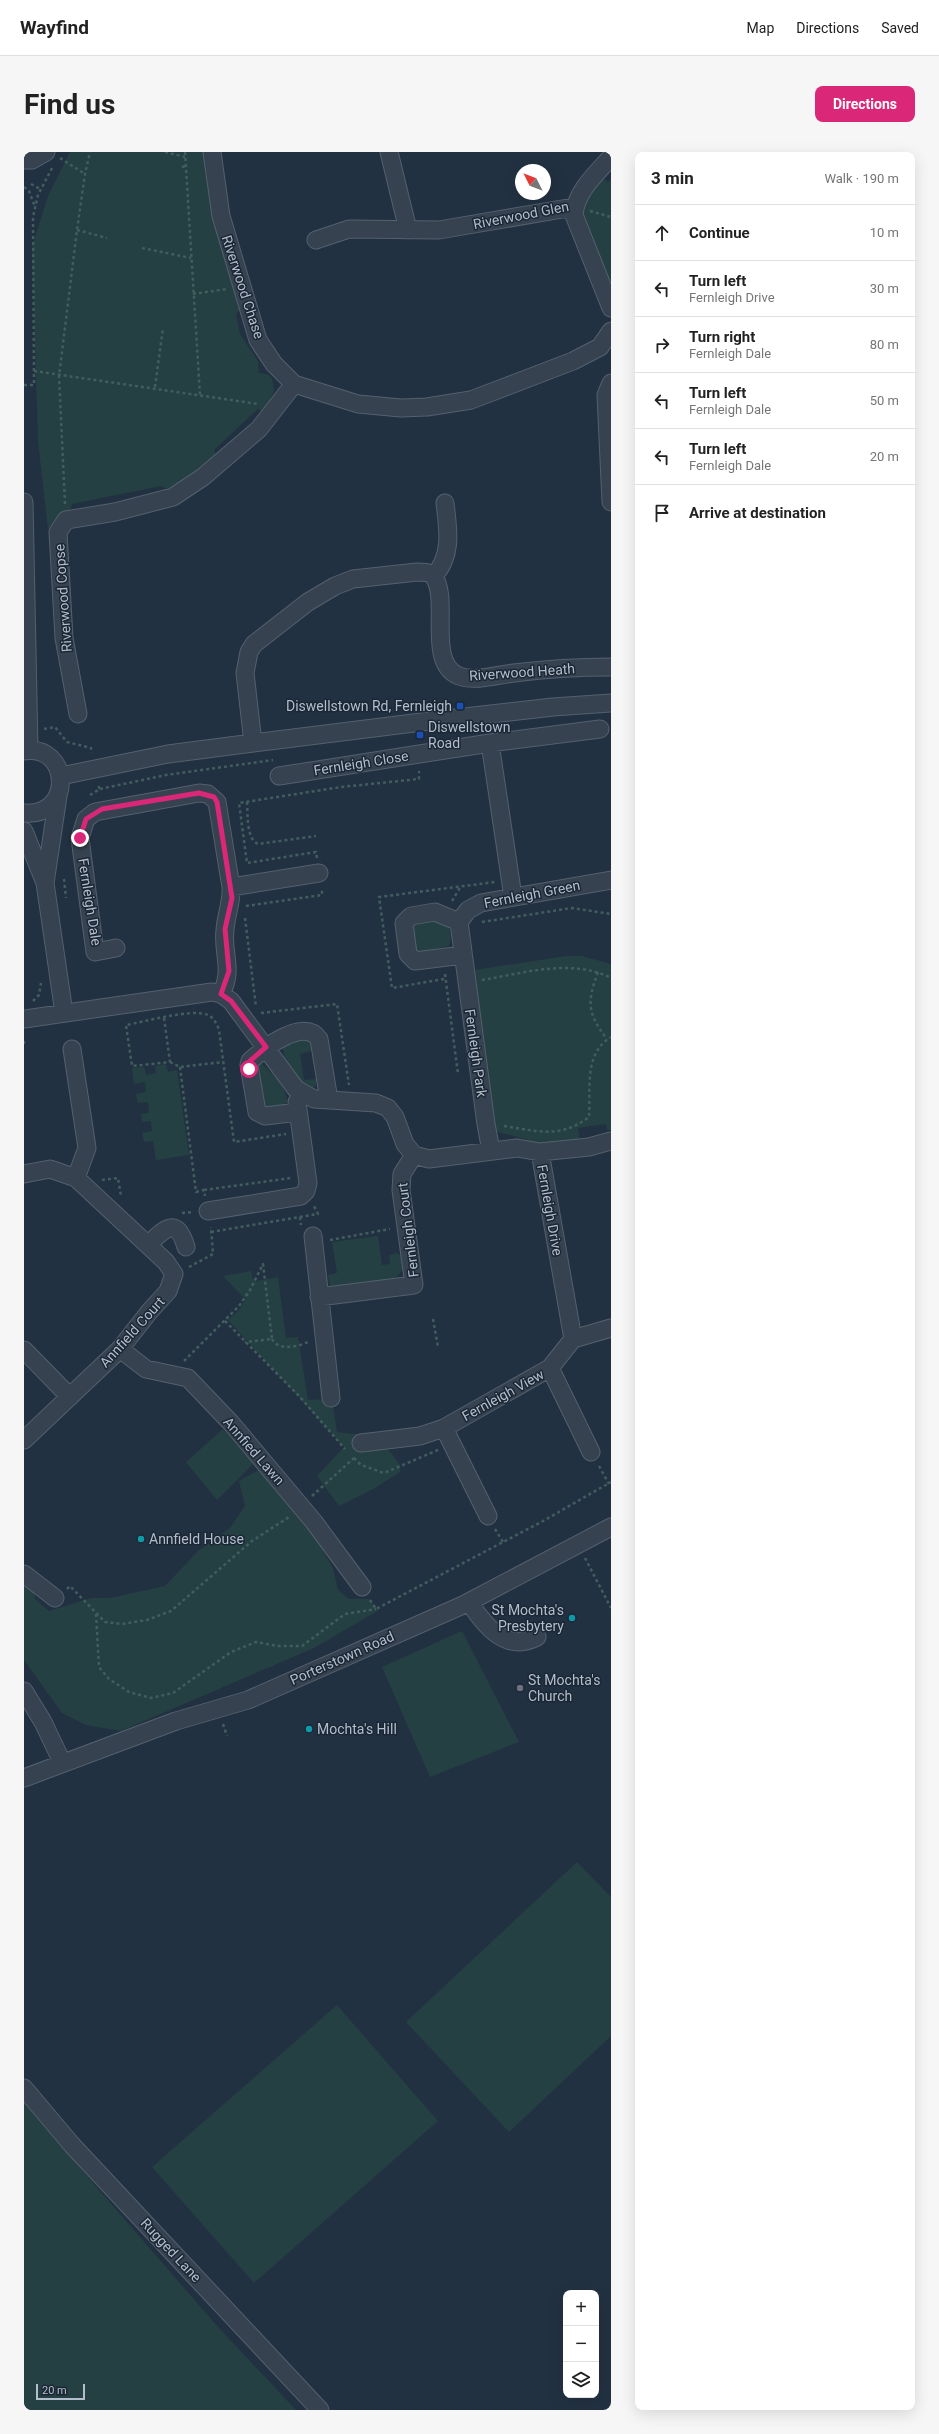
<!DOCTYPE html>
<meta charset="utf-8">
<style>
:root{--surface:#fff;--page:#f6f6f6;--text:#222;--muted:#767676;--line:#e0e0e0;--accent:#db2777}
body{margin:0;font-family:Roboto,sans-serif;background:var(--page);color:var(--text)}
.controls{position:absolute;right:12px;bottom:12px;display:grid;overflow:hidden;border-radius:8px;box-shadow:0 4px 16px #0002}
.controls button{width:36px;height:36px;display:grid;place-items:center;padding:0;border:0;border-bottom:1px solid var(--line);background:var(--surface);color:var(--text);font:20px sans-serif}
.compass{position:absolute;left:491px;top:12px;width:36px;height:36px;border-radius:50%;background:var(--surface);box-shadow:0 4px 16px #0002;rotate:312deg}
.scale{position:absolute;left:12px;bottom:10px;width:49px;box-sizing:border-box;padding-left:4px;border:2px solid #b3bdcb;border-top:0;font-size:11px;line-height:14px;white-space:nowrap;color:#b3bdcb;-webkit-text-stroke:3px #1b2735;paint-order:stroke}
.stop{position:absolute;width:12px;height:12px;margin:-9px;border:3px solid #db2777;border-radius:50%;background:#fff}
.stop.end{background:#db2777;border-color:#fff;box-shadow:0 1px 4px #0008}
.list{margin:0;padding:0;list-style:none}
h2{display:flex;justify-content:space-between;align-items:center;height:52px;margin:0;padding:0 16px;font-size:17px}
h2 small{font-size:13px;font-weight:400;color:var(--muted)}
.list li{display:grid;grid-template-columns:26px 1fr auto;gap:12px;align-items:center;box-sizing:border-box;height:56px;padding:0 16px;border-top:1px solid var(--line)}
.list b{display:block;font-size:15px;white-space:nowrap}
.list p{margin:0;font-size:13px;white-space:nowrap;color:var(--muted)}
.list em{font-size:13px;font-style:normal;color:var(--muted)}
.icon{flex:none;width:22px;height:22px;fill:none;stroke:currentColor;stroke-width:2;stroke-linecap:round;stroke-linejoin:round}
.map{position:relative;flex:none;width:587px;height:2258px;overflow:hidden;border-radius:8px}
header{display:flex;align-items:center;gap:24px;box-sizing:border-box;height:56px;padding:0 20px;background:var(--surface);border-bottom:1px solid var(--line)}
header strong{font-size:19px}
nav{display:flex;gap:22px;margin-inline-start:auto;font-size:14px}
.intro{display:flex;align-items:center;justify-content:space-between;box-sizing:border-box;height:96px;padding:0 24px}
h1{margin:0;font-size:28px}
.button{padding:10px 18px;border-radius:8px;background:var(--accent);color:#fff;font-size:14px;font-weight:700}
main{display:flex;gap:24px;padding:0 24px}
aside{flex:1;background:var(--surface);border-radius:8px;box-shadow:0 4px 16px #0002}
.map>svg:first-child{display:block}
.green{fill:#244042}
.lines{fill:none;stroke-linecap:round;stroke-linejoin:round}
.minor-casing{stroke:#54606e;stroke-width:19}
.path{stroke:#425d5e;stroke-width:2.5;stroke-dasharray:3 3;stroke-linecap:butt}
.minor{stroke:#364250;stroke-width:17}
.route{stroke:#db2777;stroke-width:5}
.transit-dot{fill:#1a4fb4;stroke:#1b2735;stroke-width:1.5}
.culture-dot{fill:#0f9aa8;stroke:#1b2735;stroke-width:1.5}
.worship-dot{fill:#6b7280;stroke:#1b2735;stroke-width:1.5}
.labels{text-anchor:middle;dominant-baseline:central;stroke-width:3;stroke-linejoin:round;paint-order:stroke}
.street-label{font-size:14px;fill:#b3bdcb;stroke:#1b2735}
.poi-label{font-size:14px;fill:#b3bdcb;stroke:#1b2735;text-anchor:start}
</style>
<header>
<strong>Wayfind</strong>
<nav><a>Map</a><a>Directions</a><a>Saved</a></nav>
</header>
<div class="intro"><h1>Find us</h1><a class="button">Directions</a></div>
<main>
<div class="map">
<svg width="587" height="2258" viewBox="0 0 587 2258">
<rect width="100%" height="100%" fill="#223141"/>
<path class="green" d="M46,0H185L218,156L212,162L216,182L234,209L235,221L243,222L248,226L250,239L240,260L234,257L190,298L192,304L163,326L143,337L137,334L48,352L46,358L35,363L24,377L14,289L8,95L24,44Z
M579,26L584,30L587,27V131L559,65L563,46Z
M411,767L425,774L427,786L425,794L390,801L389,770Z
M542,804H558L587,812V978H583L582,972L554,976L556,992L518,995L501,987L470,979L451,818Z
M276,886L287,891L288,899L276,902L280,928L293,927L292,934L289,936C274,935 258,909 259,894Z
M142,912L144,920L153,918L165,1003L132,1008L129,989L120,990L118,981L128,979L127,969L118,970L117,962L125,961L124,950L114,951L112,942L122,940L121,930L110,932L108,916L120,915L122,923L132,921L131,914Z
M234,912H238C247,920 264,937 263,950L259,956L240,957L231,915Z
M354,1084L358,1113L366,1112L365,1103L373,1101L378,1105C380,1114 379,1120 371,1126L306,1136L304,1123L313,1121L308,1090Z
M227,1119L229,1128L232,1129L254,1125L262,1186L274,1185L284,1248L308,1247L313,1280L355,1285L376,1313V1320L351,1336L315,1354L293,1324L320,1295L204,1168L216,1157L222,1146L219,1145L199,1124Z
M199,1277L229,1312L193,1348L162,1310Z
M235,1318L284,1367L294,1390L309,1416L314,1438L325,1447H345L355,1458L290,1496L97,1579L62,1573L38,1561L0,1508V1431L10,1437L11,1447L25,1459L67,1446H86L141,1434L174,1399L206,1376L221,1354L215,1329Z
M438,1479L495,1590L406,1625L358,1515Z
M553,1710L587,1745V1884L485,1980L382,1870Z
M313,1853L414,1969L230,2131L128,2015Z
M0,1951L193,2174L272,2258H0Z"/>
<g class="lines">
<g class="minor-casing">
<path id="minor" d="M188,0L197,64L234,188L250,212L270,232L334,252L377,256L403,255L447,248L549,209L576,195L587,179
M365,0L384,78
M587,5C572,22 552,39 550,63L587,156
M0,8H8L22,0
M292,88L325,77L415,78L550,55
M587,231L582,243L587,350
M0,350L5,598
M410,424C429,403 424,377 421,351
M54,562L40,486L34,380L42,368L91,360L149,345L179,325L235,277L270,232
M229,591L221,521L225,500L230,492L284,450L311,434L329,427L393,420C399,420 407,420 410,425C426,448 402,511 435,524C451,530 473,523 490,521C522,517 555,515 587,515
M466,591L489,745
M0,599C46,591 51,665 0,661
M37,624L144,602L229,591L414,568L529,555L587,551
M255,624L466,591L576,577
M0,679L21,731L40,861
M21,731L34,644
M435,770L462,972L467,999
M435,770L444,758L457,751L587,728
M435,770L411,760L387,764L380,771L384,802L391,809L439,803
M92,796L71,800L56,686L62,667L71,660L175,641L184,642L193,650L207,735
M197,842C210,817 198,802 201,778C202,763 208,750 207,735L295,721
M0,867L188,840L197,842L207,849L272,937L290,947L352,951L364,956L371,965L381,992L390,1003L405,1007L493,996L516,1000L565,995L587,989
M48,897L63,996L52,1026
M274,960L241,964L233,960L225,913L226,909C240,896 280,865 295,887L305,948
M516,1000L549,1187
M0,1022L26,1017L52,1026L142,1110L150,1122L144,1139L125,1160L96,1197L0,1288
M184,1059L277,1044L282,1039L284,1031L273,950
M289,1084L307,1246
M124,1093C141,1076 153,1064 162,1095
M295,1145L390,1133L377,1038L378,1022L390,1003
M549,1187L587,1176
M96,1197L122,1217L164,1226L207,1271L290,1370L338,1435
M0,1198L46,1245
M526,1216L567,1300
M420,1276L464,1364
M337,1291L396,1284L420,1276L526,1216L549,1187
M0,1422L31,1446
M445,1450C461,1474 482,1501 513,1485
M0,1539L19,1570L38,1610
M0,1626L152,1569L224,1548L439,1453L587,1375
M0,1936L48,1993L296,2258"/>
</g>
<path class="path" d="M141,0L161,5
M161,0L176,243
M36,6L61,22
M158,15L162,14
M7,32L16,37
M0,35L5,39L11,55
M566,59L587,65
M53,78L83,86
M118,96L167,106
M169,142L203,137
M10,219L234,252
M0,233H10L9,65L14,43L28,16
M131,235L139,176
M41,352L35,224L53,78L61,22L66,0
M20,577L31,575L43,590L67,596V601
M76,637L142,623L249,608
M66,643L76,637L73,632
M223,650C224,662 222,687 234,692L292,684
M293,706L292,700L223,711L215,651L317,635L395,627V619
M40,727L42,746
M428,749L437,734
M222,754L298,743V737
M221,766L232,855
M458,770L548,756L587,762
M574,820C563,850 563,861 583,887
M421,822L434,922
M420,827L368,836L355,745L471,730
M458,828C501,821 547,806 587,826
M9,849L15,843L17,831
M237,861L313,852L325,933
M140,866L146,910L108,914L102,873C120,870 168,856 184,863C190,866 193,872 195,878L210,990L262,982
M0,889V892
M146,910L156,915L199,910
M156,915L172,1040L180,1038L181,1044
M480,974C513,979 536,987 565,965C567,938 559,902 587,885
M78,1028L94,1026L97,1044
M180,1038L267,1026
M158,1061L169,1060
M276,1065L277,1073
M187,1080L294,1062L290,1054
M306,1088L366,1077
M165,1115L189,1102L187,1075
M409,1167L414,1195
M201,1169L276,1245L321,1297
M248,1187C254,1199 274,1195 284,1190
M160,1209L215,1154L226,1138L239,1112L248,1187L221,1190
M330,1306L337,1313L360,1321L414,1298
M575,1314L585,1332
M288,1344L330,1306
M471,1377L479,1390
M561,1406L587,1456
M43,1437L46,1434L81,1470L98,1472L123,1468L147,1459L228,1389L265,1365
M346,1448L352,1457L519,1369L587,1330
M72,1462L75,1515L85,1527L105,1540L127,1546L149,1541L207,1500L232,1490L253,1494H278L321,1462L352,1457
M199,1572L203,1584"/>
<use href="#minor" class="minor"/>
</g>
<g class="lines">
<path class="route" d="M56,686L62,667L78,657L175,641L190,645L193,650L208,746L201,777L205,819L197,842L207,849L242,895L226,909L225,917"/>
</g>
<g class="transit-dot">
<rect x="432" y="550" width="8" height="8" rx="2"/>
<rect x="392" y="579" width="8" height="8" rx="2"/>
</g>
<g class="culture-dot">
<circle cx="117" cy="1387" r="4"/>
<circle cx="548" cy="1466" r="4"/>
<circle cx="285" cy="1577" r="4"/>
</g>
<circle class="worship-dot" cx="496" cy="1536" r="4"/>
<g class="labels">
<g class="street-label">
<text transform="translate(497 63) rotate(-11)">Riverwood Glen</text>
<text transform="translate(219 135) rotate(72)">Riverwood Chase</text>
<text transform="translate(39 446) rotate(-94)">Riverwood Copse</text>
<text transform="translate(498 520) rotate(-4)">Riverwood Heath</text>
<text transform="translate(337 611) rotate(-9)">Fernleigh Close</text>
<text transform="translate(508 742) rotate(-11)">Fernleigh Green</text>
<text transform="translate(66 750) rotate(81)">Fernleigh Dale</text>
<text transform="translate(452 901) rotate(82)">Fernleigh Park</text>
<text transform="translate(526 1058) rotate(80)">Fernleigh Drive</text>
<text transform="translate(384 1078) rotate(-97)">Fernleigh Court</text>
<text transform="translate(108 1180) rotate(-48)">Annfield Court</text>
<text transform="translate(479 1243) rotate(-29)">Fernleigh View</text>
<text transform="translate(230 1299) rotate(49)">Annfied Lawn</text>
<text transform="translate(318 1506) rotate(-24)">Porterstown Road</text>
<text transform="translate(147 2098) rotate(47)">Rugged Lane</text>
</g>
<g class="poi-label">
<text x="428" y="554" text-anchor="end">Diswellstown Rd, Fernleigh</text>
<text x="404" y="575">Diswellstown<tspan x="404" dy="16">Road</tspan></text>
<text x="125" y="1387">Annfield House</text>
<text x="540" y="1458" text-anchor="end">St Mochta's<tspan x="540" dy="16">Presbytery</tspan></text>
<text x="504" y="1528">St Mochta's<tspan x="504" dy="16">Church</tspan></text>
<text x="293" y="1577">Mochta's Hill</text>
</g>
</g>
</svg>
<div class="controls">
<button>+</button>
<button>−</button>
<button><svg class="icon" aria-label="layers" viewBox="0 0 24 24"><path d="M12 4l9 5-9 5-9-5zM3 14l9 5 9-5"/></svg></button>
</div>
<svg class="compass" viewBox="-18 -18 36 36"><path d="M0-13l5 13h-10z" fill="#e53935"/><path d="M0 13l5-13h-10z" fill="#767676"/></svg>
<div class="scale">20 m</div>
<div class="stop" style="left:225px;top:917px"></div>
<div class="stop end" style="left:56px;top:686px"></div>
</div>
<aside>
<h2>3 min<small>Walk · 190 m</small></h2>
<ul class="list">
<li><svg class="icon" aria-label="ahead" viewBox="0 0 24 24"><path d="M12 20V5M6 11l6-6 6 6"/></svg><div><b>Continue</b></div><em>10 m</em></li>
<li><svg class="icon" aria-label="left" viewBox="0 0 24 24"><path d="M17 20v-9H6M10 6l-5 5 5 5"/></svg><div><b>Turn left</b><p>Fernleigh Drive</p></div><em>30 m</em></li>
<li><svg class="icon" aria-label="right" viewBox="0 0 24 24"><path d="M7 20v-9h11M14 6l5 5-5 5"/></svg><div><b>Turn right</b><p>Fernleigh Dale</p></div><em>80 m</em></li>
<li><svg class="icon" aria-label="left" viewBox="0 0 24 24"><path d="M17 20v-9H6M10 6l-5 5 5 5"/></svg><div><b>Turn left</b><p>Fernleigh Dale</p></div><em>50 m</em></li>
<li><svg class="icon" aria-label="left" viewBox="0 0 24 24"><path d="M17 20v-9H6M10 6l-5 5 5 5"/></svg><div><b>Turn left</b><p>Fernleigh Dale</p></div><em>20 m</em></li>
<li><svg class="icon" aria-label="arrive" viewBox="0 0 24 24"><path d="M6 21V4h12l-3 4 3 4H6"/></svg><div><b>Arrive at destination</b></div></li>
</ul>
</aside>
</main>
